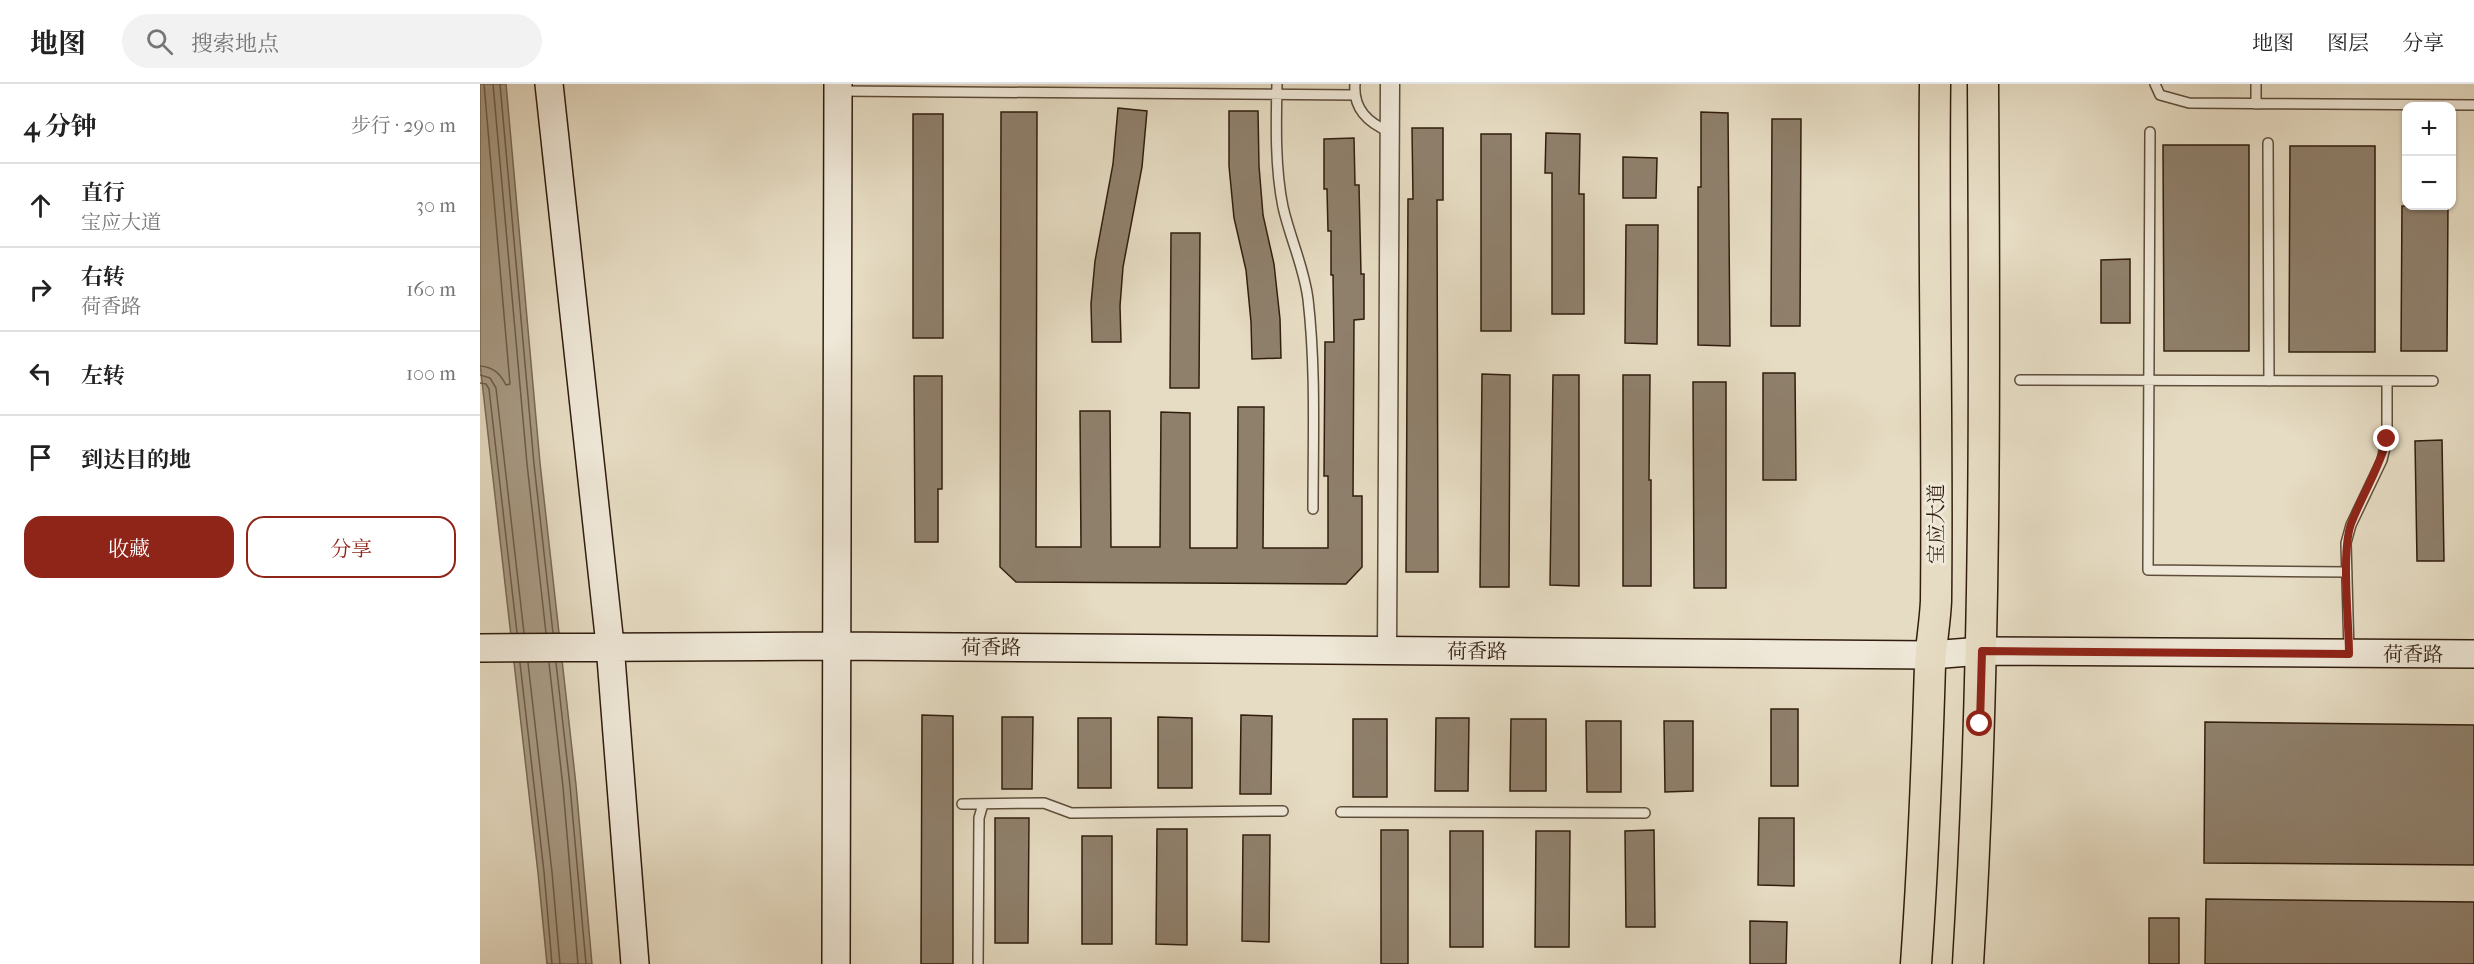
<!DOCTYPE html>
<html lang="zh">
<meta charset="utf-8">
<style>
:root{--surface:#fff;--page:#f2f2f2;--text:#222;--muted:#767676;--line:#e0e0e0;--accent:#8f2418}
body{margin:0;font-family:"IM FELL French Canon","Noto Serif SC",serif;background:var(--page);color:var(--text)}
.controls{position:absolute;right:18px;top:18px;display:grid;overflow:hidden;border-radius:12px;box-shadow:0 2px 4px #0004}
.controls button{width:54px;height:54px;display:grid;place-items:center;padding:0;border:0;border-bottom:2px solid var(--line);background:var(--surface);color:var(--text);font:30px sans-serif}
.stop{position:absolute;width:18px;height:18px;margin:-14px;border:4px solid #8f2418;border-radius:50%;background:#fff}
.stop.end{background:#8f2418;border-color:#fff;box-shadow:0 2px 6px #0008}
.list{margin:0;padding:0;list-style:none}
h2{display:flex;justify-content:space-between;align-items:center;height:78px;margin:0;padding:0 24px;font-size:26px}
h2 small{font-size:20px;font-weight:400;color:var(--muted)}
.list li{display:grid;grid-template-columns:39px 1fr auto;gap:18px;align-items:center;box-sizing:border-box;height:84px;padding:0 24px;border-top:2px solid var(--line)}
.list b{display:block;font-size:22px;white-space:nowrap}
.list p{margin:0;font-size:20px;white-space:nowrap;color:var(--muted)}
.list em{font-size:20px;font-style:normal;color:var(--muted)}
.actions{display:flex;gap:12px;padding:18px 24px}
.actions a{flex:1;padding:14px 0;border:2px solid var(--accent);border-radius:18px;text-align:center;font-size:21px;color:var(--accent)}
.actions .main{background:var(--accent);color:#fff}
.icon{flex:none;width:33px;height:33px;fill:none;stroke:currentColor;stroke-width:2;stroke-linecap:round;stroke-linejoin:round}
.map{position:relative;flex:none;width:1994px;height:880px;overflow:hidden}
header{display:flex;align-items:center;gap:36px;box-sizing:border-box;height:84px;padding:0 30px;background:var(--surface);border-bottom:2px solid var(--line)}
header strong{font-size:28px}
nav{display:flex;gap:33px;margin-inline-start:auto;font-size:21px}
.search{width:420px;height:54px;background:var(--page);display:flex;align-items:center;gap:15px;box-sizing:border-box;padding:0 21px;border-radius:33px;color:var(--muted);font-size:22px}
main{display:flex}
aside{flex:1;background:var(--surface)}
.map>svg:first-child{display:block}
.water{fill:#a89b85;stroke:#786955;stroke-width:1.5}
.lines{fill:none;stroke-linecap:round;stroke-linejoin:round}
.shore{stroke:#6c5c4a;stroke-width:1.5}
.building{fill:#8f806c;stroke:#311d0e;stroke-width:1.5}
.lane-casing{stroke:#5e4d3b;stroke-width:12}
.street-casing{stroke:#5e4d3b;stroke-width:21}
.secondary-casing{stroke:#311d0e;stroke-width:30}
.primary-casing{stroke:#311d0e;stroke-width:33}
.lane{stroke:#efe8d8;stroke-width:9}
.street{stroke:#efe8d8;stroke-width:18}
.secondary{stroke:#efe8d8;stroke-width:27}
.primary{stroke:#e6dcc3;stroke-width:30}
.route{stroke:#8f2418;stroke-width:8}
.labels{text-anchor:middle;dominant-baseline:central;stroke-width:6;stroke-linejoin:round;paint-order:stroke}
.street-label{font-size:20px;fill:#311d0e;stroke:#efe8d8}
</style>
<header>
<strong>地图</strong>
<div class="search"><svg class="icon" aria-label="search" viewBox="0 0 24 24"><circle cx="10" cy="10" r="6"/><path d="M15 15l6 6"/></svg>搜索地点</div>
<nav><a>地图</a><a>图层</a><a>分享</a></nav>
</header>
<main>
<aside>
<h2>4 分钟<small>步行 · 290 m</small></h2>
<ul class="list">
<li><svg class="icon" aria-label="ahead" viewBox="0 0 24 24"><path d="M12 20V5M6 11l6-6 6 6"/></svg><div><b>直行</b><p>宝应大道</p></div><em>30 m</em></li>
<li><svg class="icon" aria-label="right" viewBox="0 0 24 24"><path d="M7 20v-9h11M14 6l5 5-5 5"/></svg><div><b>右转</b><p>荷香路</p></div><em>160 m</em></li>
<li><svg class="icon" aria-label="left" viewBox="0 0 24 24"><path d="M17 20v-9H6M10 6l-5 5 5 5"/></svg><div><b>左转</b></div><em>100 m</em></li>
<li><svg class="icon" aria-label="arrive" viewBox="0 0 24 24"><path d="M6 21V4h12l-3 4 3 4H6"/></svg><div><b>到达目的地</b></div></li>
</ul>
<div class="actions"><a class="main">收藏</a><a>分享</a></div>
</aside>
<div class="map">
<svg width="1994" height="880" viewBox="0 0 1994 880">
<rect width="100%" height="100%" fill="#e6dcc3"/>
<filter id="stains"><feTurbulence type="fractalNoise" baseFrequency=".00333" numOctaves="4"/><feColorMatrix values="0 0 0 0 .2 0 0 0 0 .09 0 0 0 0 .02 0 0 0 .5 -.17"/></filter>
<radialGradient id="worn" r=".72"><stop offset=".6" stop-color="#630" stop-opacity="0"/><stop offset="1" stop-color="#630" stop-opacity=".3"/></radialGradient>
<path class="water" d="M0,0H26L60,379L96,701L112,880H67L58,789L0,280Z"/>
<g class="lines">
<path class="shore" d="M13,0L47,380L66,549
M20,0L54,380L73,549
M0,282C13,283 20,289 26,301L30,300L4,0
M0,291L10,294L16,304L44,549
M0,299L6,300L9,305L37,549
M40,579L64,788L72,880
M48,579L72,788L80,880
M69,579L83,703L98,880
M76,579L90,702L106,880"/>
</g>
<path class="building" d="M638,24L667,27L662,83L643,183L640,222L641,258H612L611,220L615,177L633,80Z
M749,27H778L779,82L783,131L794,180L800,235L801,274L772,275L771,238L766,186L754,134L749,82Z
M521,28H557L556,463H601L600,327H630L631,463H680L681,328L710,329V464H757L758,323H784L783,464H848V392H844L845,258H854L853,191H851V147H848L847,105H844V55L874,54L875,101H879L881,190H884V235L874,236L873,412H882V483L866,500L536,498L520,483Z
M1221,28L1248,29L1250,262L1218,261V103H1221Z
M433,30H463V254H433Z
M1292,35H1321L1320,242H1291Z
M932,44H963V116H957L958,488H926L928,115H933Z
M1066,49L1100,50L1099,110H1104V230H1072V89H1065Z
M1001,50H1031V247H1001Z
M1683,61H1769V267H1684Z
M1810,62H1895V268H1809Z
M1143,73L1177,74L1176,114H1143Z
M1922,122H1968L1967,267H1921Z
M1146,141H1178L1177,260L1145,259Z
M691,149H720L719,304H690Z
M1650,175V239H1621V176Z
M1283,289H1315L1316,396H1283Z
M1002,290L1030,291L1029,503H1000Z
M1073,291H1099V502L1070,501Z
M1143,291H1170L1169,396H1171V502H1143Z
M434,292H462V405H458V458H435Z
M1213,298H1246V504H1214Z
M1962,356L1964,477H1937L1935,357Z
M1291,625H1318V702H1291Z
M442,631L473,632V880H441Z
M761,631L792,632L791,710H760Z
M522,633H553L552,705H522Z
M678,633L712,634V704H678Z
M598,634H631V704H598Z
M956,634H989L988,707H955Z
M873,635H907V713H873Z
M1031,635H1066V707H1030Z
M1106,637H1141V708H1107Z
M1184,637H1213V707L1185,708Z
M1725,638L1994,641V781L1724,779Z
M515,734H549L548,859H515Z
M1279,734H1314V802L1278,801Z
M677,745H707V861L676,860Z
M901,746H928V880H901Z
M1174,746L1175,843H1146L1145,747Z
M970,747H1003V863H970Z
M1056,747H1090L1089,863H1055Z
M763,751H790L789,858L762,857Z
M602,752H632V860H602Z
M1726,815L1994,818V880H1725Z
M1669,834H1699V880H1669Z
M1270,837L1307,838L1306,880H1270Z"/>
<g class="lines">
<g class="lane-casing">
<path id="lane" d="M797,0C796,40 795,84 803,123C810,154 824,183 828,215C836,284 833,356 833,425
M875,0C873,25 888,39 910,48
M1675,0L1680,11L1709,19L1994,21
M361,7L874,11
M1776,20V0
M1670,48L1668,486L1867,488
M1788,59L1789,297
M1540,296L1953,297
M1869,568L1866,459L1871,441L1902,376L1907,355V297
M482,720L564,719L591,729L803,727
M861,728L1165,729
M498,880L499,734L503,720"/>
</g>
<g class="street-casing">
<path id="street" d="M907,566L910,0"/>
</g>
<g class="secondary-casing">
<path id="secondary" d="M69,0L130,561L155,880
M0,564L357,562L1451,571L1502,567L1994,570
M356,880L358,0"/>
</g>
<g class="primary-casing">
<path id="primary" d="M1436,880C1443,780 1447,681 1450,581C1451,560 1455,539 1456,517C1458,345 1453,173 1455,0
M1488,880C1506,587 1505,294 1503,0"/>
</g>
<use href="#lane" class="lane"/>
<use href="#street" class="street"/>
<use href="#secondary" class="secondary"/>
<use href="#primary" class="primary"/>
</g>
<g class="lines">
<path class="route" d="M1500,640L1502,567L1869,570C1869,537 1861,468 1871,440C1882,411 1899,385 1907,355"/>
</g>
<g class="labels">
<g class="street-label">
<text transform="translate(1456 440) rotate(-90)">宝应大道</text>
<text x="511" y="563">荷香路</text>
<text x="997" y="567">荷香路</text>
<text x="1933" y="570">荷香路</text>
</g>
</g>
<rect width="100%" height="100%" filter="url(#stains)"/>
<rect width="100%" height="100%" fill="url(#worn)"/>
</svg>
<div class="controls">
<button>+</button>
<button>−</button>
</div>
<div class="stop" style="left:1500px;top:640px"></div>
<div class="stop end" style="left:1907px;top:355px"></div>
</div>
</main>
